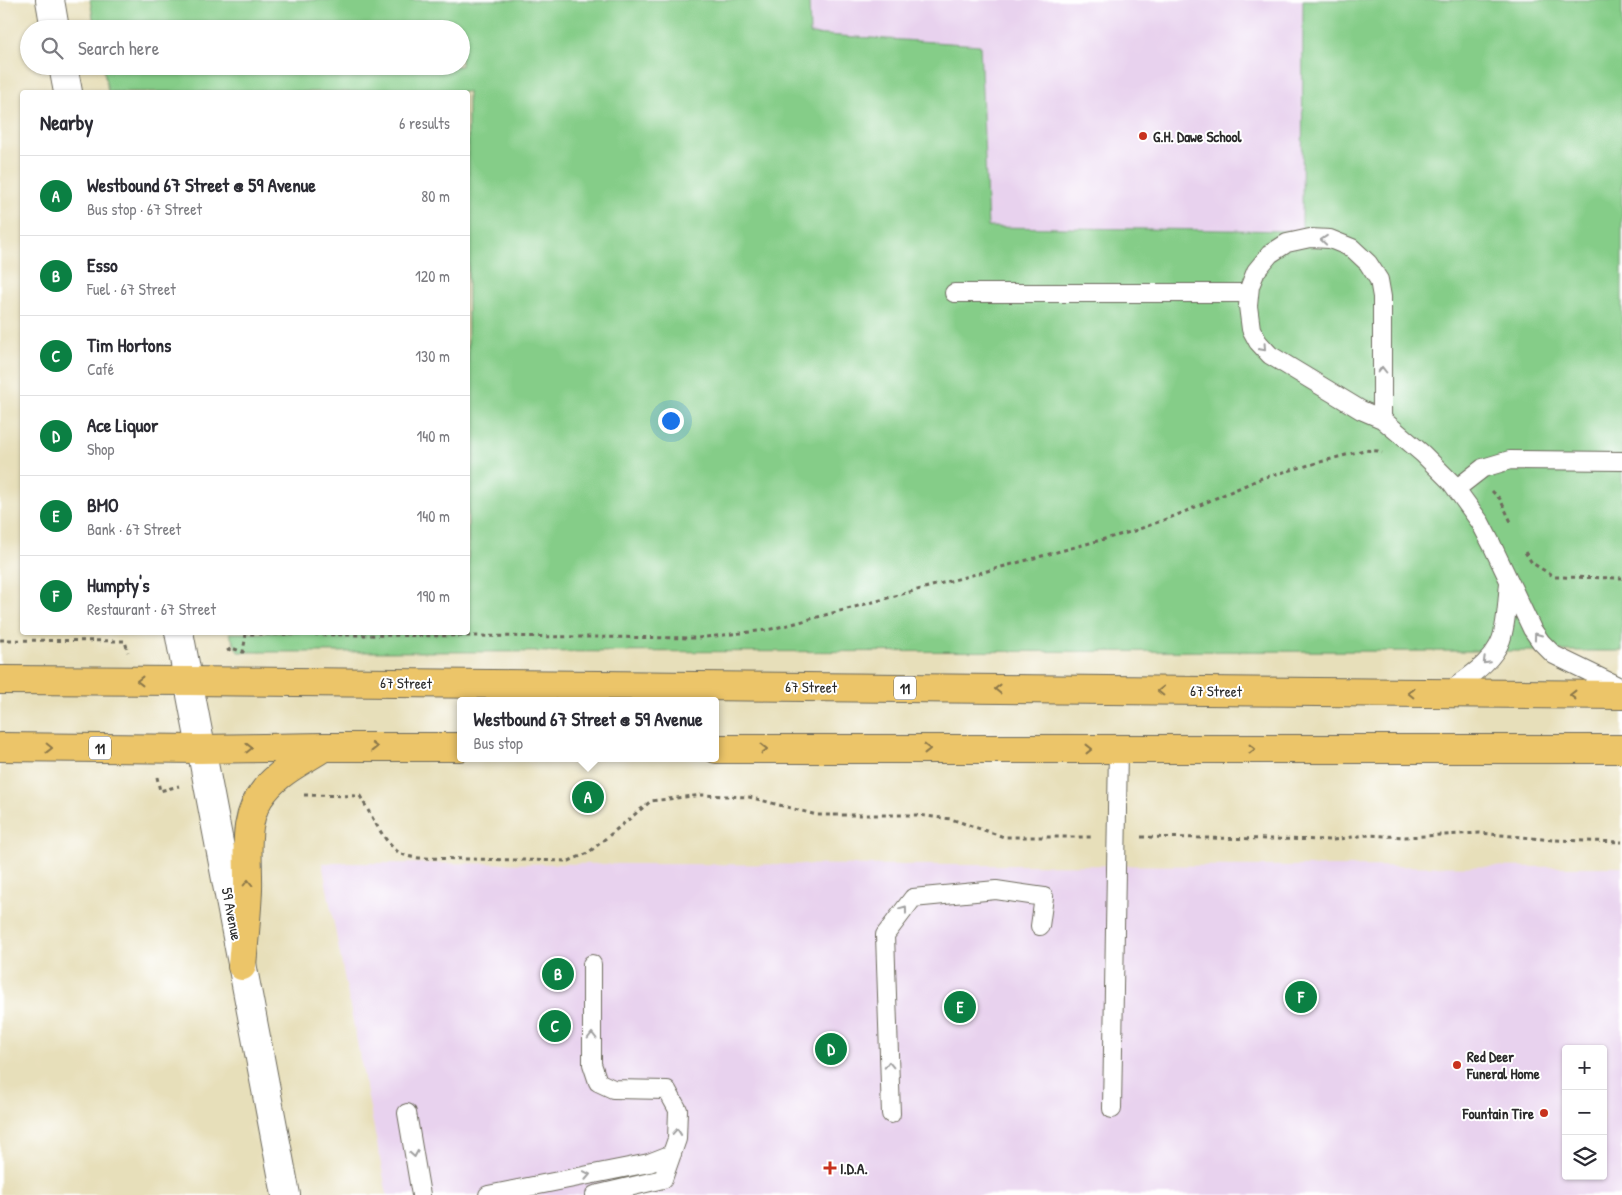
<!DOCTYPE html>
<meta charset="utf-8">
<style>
:root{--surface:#fff;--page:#f2f2f3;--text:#2b2b33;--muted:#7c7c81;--line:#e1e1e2;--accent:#0b8043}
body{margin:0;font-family:"Patrick Hand",sans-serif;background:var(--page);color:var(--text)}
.controls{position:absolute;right:15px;bottom:15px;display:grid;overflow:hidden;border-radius:5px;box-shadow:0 1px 4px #0004}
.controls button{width:45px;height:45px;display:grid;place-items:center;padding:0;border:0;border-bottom:1px solid var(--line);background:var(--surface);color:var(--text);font:25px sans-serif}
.you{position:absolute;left:670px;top:420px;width:18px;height:18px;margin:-12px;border:4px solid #fff;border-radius:50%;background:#1a73e8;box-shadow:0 0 0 8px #1a73e833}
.badge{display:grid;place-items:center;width:32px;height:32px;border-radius:50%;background:var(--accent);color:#fff;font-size:16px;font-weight:700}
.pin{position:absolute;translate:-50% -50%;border:2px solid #fff;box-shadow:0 1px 5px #0006}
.popup{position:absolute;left:457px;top:697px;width:262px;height:65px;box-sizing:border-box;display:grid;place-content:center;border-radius:5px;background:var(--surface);filter:drop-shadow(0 1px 4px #0005);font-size:16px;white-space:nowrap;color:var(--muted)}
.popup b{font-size:19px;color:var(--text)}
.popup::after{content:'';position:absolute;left:50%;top:100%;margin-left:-10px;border:10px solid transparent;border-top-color:var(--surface)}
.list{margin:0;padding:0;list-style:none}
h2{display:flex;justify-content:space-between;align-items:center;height:65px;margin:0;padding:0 20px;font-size:21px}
h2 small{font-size:16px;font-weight:400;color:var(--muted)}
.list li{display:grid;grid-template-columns:32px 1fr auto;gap:15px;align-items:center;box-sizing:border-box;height:80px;padding:0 20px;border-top:1px solid var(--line)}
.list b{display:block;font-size:19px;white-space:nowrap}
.list p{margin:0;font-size:16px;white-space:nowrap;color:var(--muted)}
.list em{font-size:16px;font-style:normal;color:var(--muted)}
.icon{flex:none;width:28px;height:28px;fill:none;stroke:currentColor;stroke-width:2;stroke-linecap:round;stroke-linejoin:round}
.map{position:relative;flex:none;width:1622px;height:1195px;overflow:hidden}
.search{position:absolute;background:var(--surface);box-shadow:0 1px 4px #0004;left:20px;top:20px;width:450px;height:55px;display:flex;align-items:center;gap:12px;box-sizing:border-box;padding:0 18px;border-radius:28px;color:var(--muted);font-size:19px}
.panel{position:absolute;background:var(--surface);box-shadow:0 1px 4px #0004;left:20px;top:90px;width:450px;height:545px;border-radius:5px}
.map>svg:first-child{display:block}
.built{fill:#e8d2ee;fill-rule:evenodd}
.green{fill:#85cd88;stroke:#587c5a}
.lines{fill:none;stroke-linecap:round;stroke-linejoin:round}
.service-casing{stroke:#6d6a5d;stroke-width:20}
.tertiary-casing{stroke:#6d6a5d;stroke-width:30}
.primary-casing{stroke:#6d6a5d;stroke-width:30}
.path{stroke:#6d6a5d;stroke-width:3;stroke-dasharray:4 4;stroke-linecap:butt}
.service{stroke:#fff;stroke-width:18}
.tertiary{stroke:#fff;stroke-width:28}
.primary{stroke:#ecc569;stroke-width:28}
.oneway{stroke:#a0a0a0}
.oneway2{stroke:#8c784a}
.poi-dot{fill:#c8321e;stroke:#fff;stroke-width:2}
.labels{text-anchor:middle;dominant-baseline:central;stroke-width:4;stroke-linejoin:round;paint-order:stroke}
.shield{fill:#fff;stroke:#6b6b6b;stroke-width:1}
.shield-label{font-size:14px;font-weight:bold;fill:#2b2b2b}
.poi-label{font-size:15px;font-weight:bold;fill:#2b2b2b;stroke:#fff;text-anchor:start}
.street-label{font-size:15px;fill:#2b2b2b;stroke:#fff}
</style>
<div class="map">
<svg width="1622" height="1195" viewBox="0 0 1622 1195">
<rect width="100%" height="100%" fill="#fff"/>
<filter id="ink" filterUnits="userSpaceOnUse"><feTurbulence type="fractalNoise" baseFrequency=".02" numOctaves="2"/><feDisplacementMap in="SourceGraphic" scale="10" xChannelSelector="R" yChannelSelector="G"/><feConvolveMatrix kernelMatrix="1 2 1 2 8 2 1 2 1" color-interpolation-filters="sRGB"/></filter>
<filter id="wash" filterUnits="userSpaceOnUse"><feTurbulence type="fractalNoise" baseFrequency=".0096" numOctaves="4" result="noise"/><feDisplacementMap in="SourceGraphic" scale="20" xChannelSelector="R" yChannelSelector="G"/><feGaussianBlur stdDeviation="1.12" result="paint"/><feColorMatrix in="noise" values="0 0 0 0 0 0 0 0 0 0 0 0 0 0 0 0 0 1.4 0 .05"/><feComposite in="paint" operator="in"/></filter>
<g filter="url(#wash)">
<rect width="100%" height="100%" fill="#e7dfba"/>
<path class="built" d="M809,0H1303L1302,231L988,227L980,45L810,34Z
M322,863L1622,867V1195H387ZM1566,1049H1603V1176H1566Z"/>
<path class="green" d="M90,0H809L810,34L980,45L988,227L1302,231L1303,0H1622V651L238,652L229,633L468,632V92H108L103,66H461V29H95Z"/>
</g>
<g filter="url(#ink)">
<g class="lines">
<g class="service-casing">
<path id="service" d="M954,293H1249
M1382,419V297L1379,280L1368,263L1352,248L1330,239L1310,238L1287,243L1270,254L1256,271L1250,286L1248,306L1251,329L1258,342L1270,355L1361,410L1382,419L1423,454L1451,482L1480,522L1492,545L1532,629L1541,642L1554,655L1622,688
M1456,489L1483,468L1510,460L1622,461
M1446,694C1464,679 1492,664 1501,640C1507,623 1507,601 1509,583
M592,964V1064L598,1082L613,1089L667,1090L678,1110L677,1139L663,1179L595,1195
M1112,1109L1118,749
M407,1113L421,1195
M891,1114L885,935L913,898L996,890L1044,897L1040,926
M488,1195L649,1163L672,1154"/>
</g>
<g class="tertiary-casing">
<path id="tertiary" d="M50,0L55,29
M63,66L68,92
M179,632L286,1195"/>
</g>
<g class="primary-casing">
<path id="primary" d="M0,680L188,681L1622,695
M0,747L200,749L325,747H460
M716,749H1622
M242,966C244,941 247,915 248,889C249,855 241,818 265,790C280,771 304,760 324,747"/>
</g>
<path class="path" d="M1492,491L1500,499L1512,524
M1525,552L1532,563L1555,577L1622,578
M0,640L125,641L128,652
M227,651L232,648L243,652L246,634L698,638L767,630L792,624L1134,531L1177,515L1262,478L1364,450L1378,451L1382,453
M157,777L160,791L179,786
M304,795L360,796C369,811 384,842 397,851C403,856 411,857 419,858L569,861L588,853L651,801L702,795L749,797L817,815H917L951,819L1004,837H1092
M1141,837L1333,840L1366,835L1405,837L1480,833L1553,840L1622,842"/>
<use href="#service" class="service"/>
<use href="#tertiary" class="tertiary"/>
<use href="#primary" class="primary"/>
</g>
<defs><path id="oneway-chevron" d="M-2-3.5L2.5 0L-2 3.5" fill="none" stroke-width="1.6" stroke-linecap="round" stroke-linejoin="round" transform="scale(1.25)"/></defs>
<g class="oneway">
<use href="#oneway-chevron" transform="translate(1324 240) rotate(-175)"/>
<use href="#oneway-chevron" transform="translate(1263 348) rotate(48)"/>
<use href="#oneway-chevron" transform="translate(1382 370) rotate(-90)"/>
<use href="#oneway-chevron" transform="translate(1537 636) rotate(-126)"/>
<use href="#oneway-chevron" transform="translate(1486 661) rotate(135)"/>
<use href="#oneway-chevron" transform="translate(904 909) rotate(-53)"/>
<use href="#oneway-chevron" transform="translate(592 1036) rotate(-90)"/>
<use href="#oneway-chevron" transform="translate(889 1065) rotate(-92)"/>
<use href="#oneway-chevron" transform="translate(677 1132) rotate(-85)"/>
<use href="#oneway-chevron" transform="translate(414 1154) rotate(80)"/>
<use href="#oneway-chevron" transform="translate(587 1175) rotate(-11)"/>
</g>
<g class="oneway2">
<use href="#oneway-chevron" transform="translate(140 681) rotate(-180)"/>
<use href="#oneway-chevron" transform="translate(998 689) rotate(-179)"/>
<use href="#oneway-chevron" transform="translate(1161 691) rotate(-179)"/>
<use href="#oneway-chevron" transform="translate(1411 693) rotate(-179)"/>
<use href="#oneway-chevron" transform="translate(1573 695) rotate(-180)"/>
<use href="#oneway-chevron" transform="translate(374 747)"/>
<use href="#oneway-chevron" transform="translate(49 748) rotate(1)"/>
<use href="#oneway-chevron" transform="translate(249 748) rotate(-1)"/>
<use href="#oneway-chevron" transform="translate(764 749)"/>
<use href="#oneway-chevron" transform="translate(927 749)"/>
<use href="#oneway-chevron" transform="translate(1089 749)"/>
<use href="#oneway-chevron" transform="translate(1252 749)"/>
<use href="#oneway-chevron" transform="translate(248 883) rotate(-90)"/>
</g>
</g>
<g class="poi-dot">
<circle cx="1143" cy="136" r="5"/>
<circle cx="1457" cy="1065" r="5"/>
<circle cx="1544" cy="1113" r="5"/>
<path d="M827.5 1160.5h5v5h5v5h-5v5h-5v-5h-5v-5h5z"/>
</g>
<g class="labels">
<g class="shield">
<rect x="894" y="676.5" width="22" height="23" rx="4"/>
<rect x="89" y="736.5" width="22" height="23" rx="4"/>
</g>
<g class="shield-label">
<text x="905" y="688">11</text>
<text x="100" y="748">11</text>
</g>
<g class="poi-label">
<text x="1153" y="136">G.H. Dawe School</text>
<text x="1467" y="1056">Red Deer<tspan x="1467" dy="17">Funeral Home</tspan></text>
<text x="1534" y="1113" text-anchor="end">Fountain Tire</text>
<text x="840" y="1168">I.D.A.</text>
</g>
<g class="street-label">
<text transform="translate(406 683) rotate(1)">67 Street</text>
<text transform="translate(811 687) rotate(1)">67 Street</text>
<text transform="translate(1216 691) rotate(1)">67 Street</text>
<text transform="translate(232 914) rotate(79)">59 Avenue</text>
</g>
</g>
</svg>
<div class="controls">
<button>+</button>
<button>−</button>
<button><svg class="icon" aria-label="layers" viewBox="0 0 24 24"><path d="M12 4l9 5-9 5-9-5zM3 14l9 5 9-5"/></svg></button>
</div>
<div class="you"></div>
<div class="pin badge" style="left:588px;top:797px">A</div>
<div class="popup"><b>Westbound 67 Street @ 59 Avenue</b>Bus stop</div>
<div class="pin badge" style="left:558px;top:974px">B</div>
<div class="pin badge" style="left:555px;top:1026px">C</div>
<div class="pin badge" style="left:831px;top:1049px">D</div>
<div class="pin badge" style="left:960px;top:1007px">E</div>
<div class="pin badge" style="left:1301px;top:997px">F</div>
<div class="search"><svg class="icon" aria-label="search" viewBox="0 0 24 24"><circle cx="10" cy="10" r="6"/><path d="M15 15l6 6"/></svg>Search here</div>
<section class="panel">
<h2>Nearby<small>6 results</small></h2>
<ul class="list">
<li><span class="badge">A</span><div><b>Westbound 67 Street @ 59 Avenue</b><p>Bus stop · 67 Street</p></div><em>80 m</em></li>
<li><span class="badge">B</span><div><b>Esso</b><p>Fuel · 67 Street</p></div><em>120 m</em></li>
<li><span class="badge">C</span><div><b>Tim Hortons</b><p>Café</p></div><em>130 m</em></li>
<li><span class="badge">D</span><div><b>Ace Liquor</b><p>Shop</p></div><em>140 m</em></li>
<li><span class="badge">E</span><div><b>BMO</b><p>Bank · 67 Street</p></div><em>140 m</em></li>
<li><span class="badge">F</span><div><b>Humpty's</b><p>Restaurant · 67 Street</p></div><em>190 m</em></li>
</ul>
</section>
</div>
